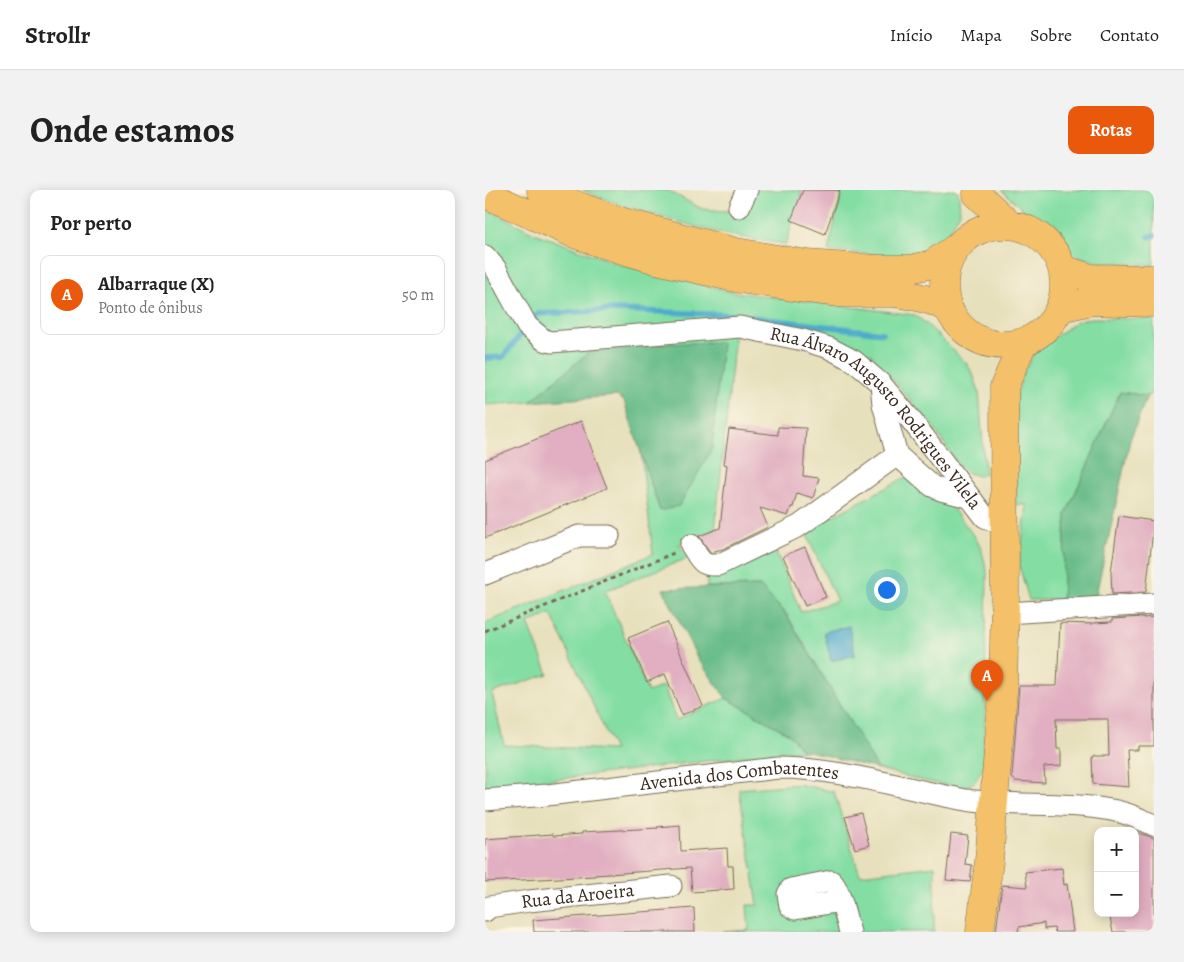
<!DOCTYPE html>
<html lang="pt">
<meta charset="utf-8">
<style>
:root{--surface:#fff;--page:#f2f2f2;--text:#222;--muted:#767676;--line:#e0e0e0;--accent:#ea580c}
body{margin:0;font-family:Alegreya,serif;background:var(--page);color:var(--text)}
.controls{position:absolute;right:15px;bottom:15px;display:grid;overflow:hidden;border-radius:10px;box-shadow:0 2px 12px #0003}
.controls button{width:45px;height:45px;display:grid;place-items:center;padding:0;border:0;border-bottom:1px solid var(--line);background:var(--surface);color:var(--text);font:25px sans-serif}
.you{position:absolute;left:401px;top:399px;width:18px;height:18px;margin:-12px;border:4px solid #fff;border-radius:50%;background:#1a73e8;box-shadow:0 0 0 8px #1a73e833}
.badge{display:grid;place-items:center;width:32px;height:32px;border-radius:50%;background:var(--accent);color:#fff;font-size:16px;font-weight:700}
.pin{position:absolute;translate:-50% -41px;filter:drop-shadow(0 1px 2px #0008)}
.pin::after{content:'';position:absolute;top:26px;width:18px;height:15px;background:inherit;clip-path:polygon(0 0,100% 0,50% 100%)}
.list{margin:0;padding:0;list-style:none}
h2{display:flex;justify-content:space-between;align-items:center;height:65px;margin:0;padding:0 20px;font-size:21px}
h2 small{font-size:16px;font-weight:400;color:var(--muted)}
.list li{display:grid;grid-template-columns:32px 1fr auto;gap:15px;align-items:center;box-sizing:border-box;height:80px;margin:0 10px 10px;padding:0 10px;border:1px solid var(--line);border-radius:10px}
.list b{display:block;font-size:19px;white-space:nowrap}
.list p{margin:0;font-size:16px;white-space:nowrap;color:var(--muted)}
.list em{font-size:16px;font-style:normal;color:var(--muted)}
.map{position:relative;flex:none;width:669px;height:742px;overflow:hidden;border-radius:10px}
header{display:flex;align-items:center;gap:30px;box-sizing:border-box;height:70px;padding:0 25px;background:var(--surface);border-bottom:1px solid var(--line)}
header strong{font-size:24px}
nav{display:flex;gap:28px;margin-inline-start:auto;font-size:18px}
.intro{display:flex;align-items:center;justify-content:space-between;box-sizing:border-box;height:120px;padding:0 30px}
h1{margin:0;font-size:35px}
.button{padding:12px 22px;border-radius:10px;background:var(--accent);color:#fff;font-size:18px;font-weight:700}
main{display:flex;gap:30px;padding:0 30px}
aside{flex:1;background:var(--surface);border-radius:10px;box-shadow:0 2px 12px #0003}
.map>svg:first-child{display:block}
.green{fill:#84dea4;stroke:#608461;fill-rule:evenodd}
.forest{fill:#6bbd8a;stroke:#537454}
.water{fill:#4eabcc;stroke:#446a75}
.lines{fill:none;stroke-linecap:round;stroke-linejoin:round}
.stream{stroke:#4eabcc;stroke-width:5.5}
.building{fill:#e1afc1}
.minor-casing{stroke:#776a55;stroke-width:23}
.major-casing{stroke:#776a55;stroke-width:29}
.path{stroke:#776a55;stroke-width:3;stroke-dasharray:4 4;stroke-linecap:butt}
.minor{stroke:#fff;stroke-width:21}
.major{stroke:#f4c16a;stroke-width:28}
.labels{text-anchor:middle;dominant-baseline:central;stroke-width:5;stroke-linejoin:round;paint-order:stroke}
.street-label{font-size:19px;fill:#3b2a1e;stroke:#fcf5e5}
</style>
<header>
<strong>Strollr</strong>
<nav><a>Início</a><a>Mapa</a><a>Sobre</a><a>Contato</a></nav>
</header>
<div class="intro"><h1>Onde estamos</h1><a class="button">Rotas</a></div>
<main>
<aside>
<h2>Por perto<small></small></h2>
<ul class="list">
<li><span class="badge">A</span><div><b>Albarraque (X)</b><p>Ponto de ônibus</p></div><em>50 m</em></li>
</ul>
</aside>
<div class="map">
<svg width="669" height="742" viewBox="0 0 669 742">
<rect width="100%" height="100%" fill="#fcf5e5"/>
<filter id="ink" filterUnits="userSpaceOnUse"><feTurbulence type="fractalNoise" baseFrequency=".02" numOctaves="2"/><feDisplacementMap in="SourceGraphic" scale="10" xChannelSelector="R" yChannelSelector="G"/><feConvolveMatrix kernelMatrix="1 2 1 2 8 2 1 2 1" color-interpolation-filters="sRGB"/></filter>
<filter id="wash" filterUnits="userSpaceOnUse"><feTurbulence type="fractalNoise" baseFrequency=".0096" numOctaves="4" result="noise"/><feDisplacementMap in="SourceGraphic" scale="20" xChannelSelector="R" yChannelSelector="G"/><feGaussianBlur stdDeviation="1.12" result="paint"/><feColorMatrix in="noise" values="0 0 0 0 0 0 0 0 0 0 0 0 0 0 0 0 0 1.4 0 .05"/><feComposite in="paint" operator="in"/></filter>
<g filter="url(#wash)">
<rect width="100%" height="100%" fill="#e7e0bc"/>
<path class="green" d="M97,0H182L217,19L242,21L271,0H317L301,54C256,49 213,38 170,25C145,18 121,10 97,0Z
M339,0H472L474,7L475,23L461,46L441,59L423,67L343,61L356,5Z
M516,0H669V75L612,72L590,65Z
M0,18L49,43L133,74L249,102L430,125L444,136L482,174L488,184L494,201L500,284L494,286L483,283L475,277L448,237L386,164L249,131V155L230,340L194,354L203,368L120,401L163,502L179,496L191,530L241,508L304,544L318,561H303L0,598V433L168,364L156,263L175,321L237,153L111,156L45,212L0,215ZM66,424L129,560L19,555L7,503L63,484L43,433Z
M606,128L669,129V203L662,206L635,202L581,324L577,410H544L534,375L542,315H531V209L537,185L550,162L592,131Z
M423,286L468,319L490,347L496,358L502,381L499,576C495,582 492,592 485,595C471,602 411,583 393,579L302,425L275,396L222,397V387L289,357L316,422L352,411L320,341Z
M314,594L349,602L375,685L450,676L449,742H375L355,688L298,695L351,723L358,742H237L264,740L262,715H273L254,599Z"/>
<path class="forest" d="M237,152L227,259L194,316L175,321L139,211L132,206L45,212L111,156Z
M635,202L662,206L645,250L610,409L577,410L581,324Z
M275,396L302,426L393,579L324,561H318L304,544L241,508L213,469L178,399Z"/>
<path class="water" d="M364,436L370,465L346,471L339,442Z"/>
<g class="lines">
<path class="stream" d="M664,47L669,45
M46,132L52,124L132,120L249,125L397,143
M0,168L18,167L40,139"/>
</g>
<g id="blocks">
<path class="building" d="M318,0H355L340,44L306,30Z
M96,231L122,298L0,348V270Z
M293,237L321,238L318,286L334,288L328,308L312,303L308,317H306L303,326L275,318L283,337L238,359L225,362L214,346L235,338L242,275L239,274L244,239L293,245Z
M634,326L669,331L661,402L627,404L626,382Z
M320,357L341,407L320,416L298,366Z
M659,427L658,428L669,427V556H653V560H642L644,597L608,594L607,566H624L623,529H571L572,559H576V576L559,577L560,593L530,591L527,587L534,496H572L575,433L608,434V433L627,432V429Z
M182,432L218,516L197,525L180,484L162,492L143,448Z
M376,623L384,655L370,659L360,627Z
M195,635L196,661L242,658L243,676H248L249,699L207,702L205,678L110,685V686L0,692V649L68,644V646L97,644V642L173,638L172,637Z
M650,642L669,648V742H628L624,723H650Z
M466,644L483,646L480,674L487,675L485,692L461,690Z
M577,678L579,695L582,694L588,742H570L569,738L559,739V733L534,737L533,742H511L517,695L542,697L540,682Z
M209,718L210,742H49L48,730Z"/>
</g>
</g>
<g filter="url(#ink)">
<use href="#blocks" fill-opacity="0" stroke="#776a55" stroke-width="1"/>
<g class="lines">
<g class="minor-casing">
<g id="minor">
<path d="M254,17L262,0"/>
<path id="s1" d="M0,66L11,79L42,136L59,150L66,152L255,137L318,150L344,158L369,171L395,193L426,230L500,327L519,335"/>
<path d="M396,195L398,214L412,265L447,296L456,300L484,307"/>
<path d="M206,355C215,369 215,376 233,375L314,336L412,265"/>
<path d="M0,384L94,346H124"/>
<path d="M520,423L669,414"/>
<path id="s2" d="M0,610L62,605L293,578C356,578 419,599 481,610C529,617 578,611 626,620C641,622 655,629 669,635"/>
<path d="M356,711L310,719L305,716L303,704L306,699L346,691C355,698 361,730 365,742"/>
<path id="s3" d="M0,721L4,717L44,711L186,696"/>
</g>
</g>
<g class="major-casing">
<path id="major" d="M56,0L96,17L135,31L251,62L322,74L392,79H426L447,74L471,58
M0,4L87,43L115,53L172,70L255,89L314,98L355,103H407L429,106L447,111L463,118
M492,4L525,35
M459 95a60 60 0 1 1 120 0a60 60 0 1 1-120 0Z
M577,79L606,88L669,89
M575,118L606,111L669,113
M495,742L504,671L518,501L520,408L519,197L538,153"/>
</g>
<path class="path" d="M0,441L189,363"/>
<use href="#minor" class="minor"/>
<use href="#major" class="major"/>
</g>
</g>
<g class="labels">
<g class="street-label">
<text stroke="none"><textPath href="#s1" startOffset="472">Rua Álvaro Augusto Rodrigues Vilela</textPath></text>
<text stroke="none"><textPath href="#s2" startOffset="256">Avenida dos Combatentes</textPath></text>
<text stroke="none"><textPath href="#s3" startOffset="95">Rua da Aroeira</textPath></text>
</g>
</g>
</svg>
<div class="controls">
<button>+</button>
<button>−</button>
</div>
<div class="you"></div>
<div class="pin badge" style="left:502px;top:511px">A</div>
</div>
</main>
